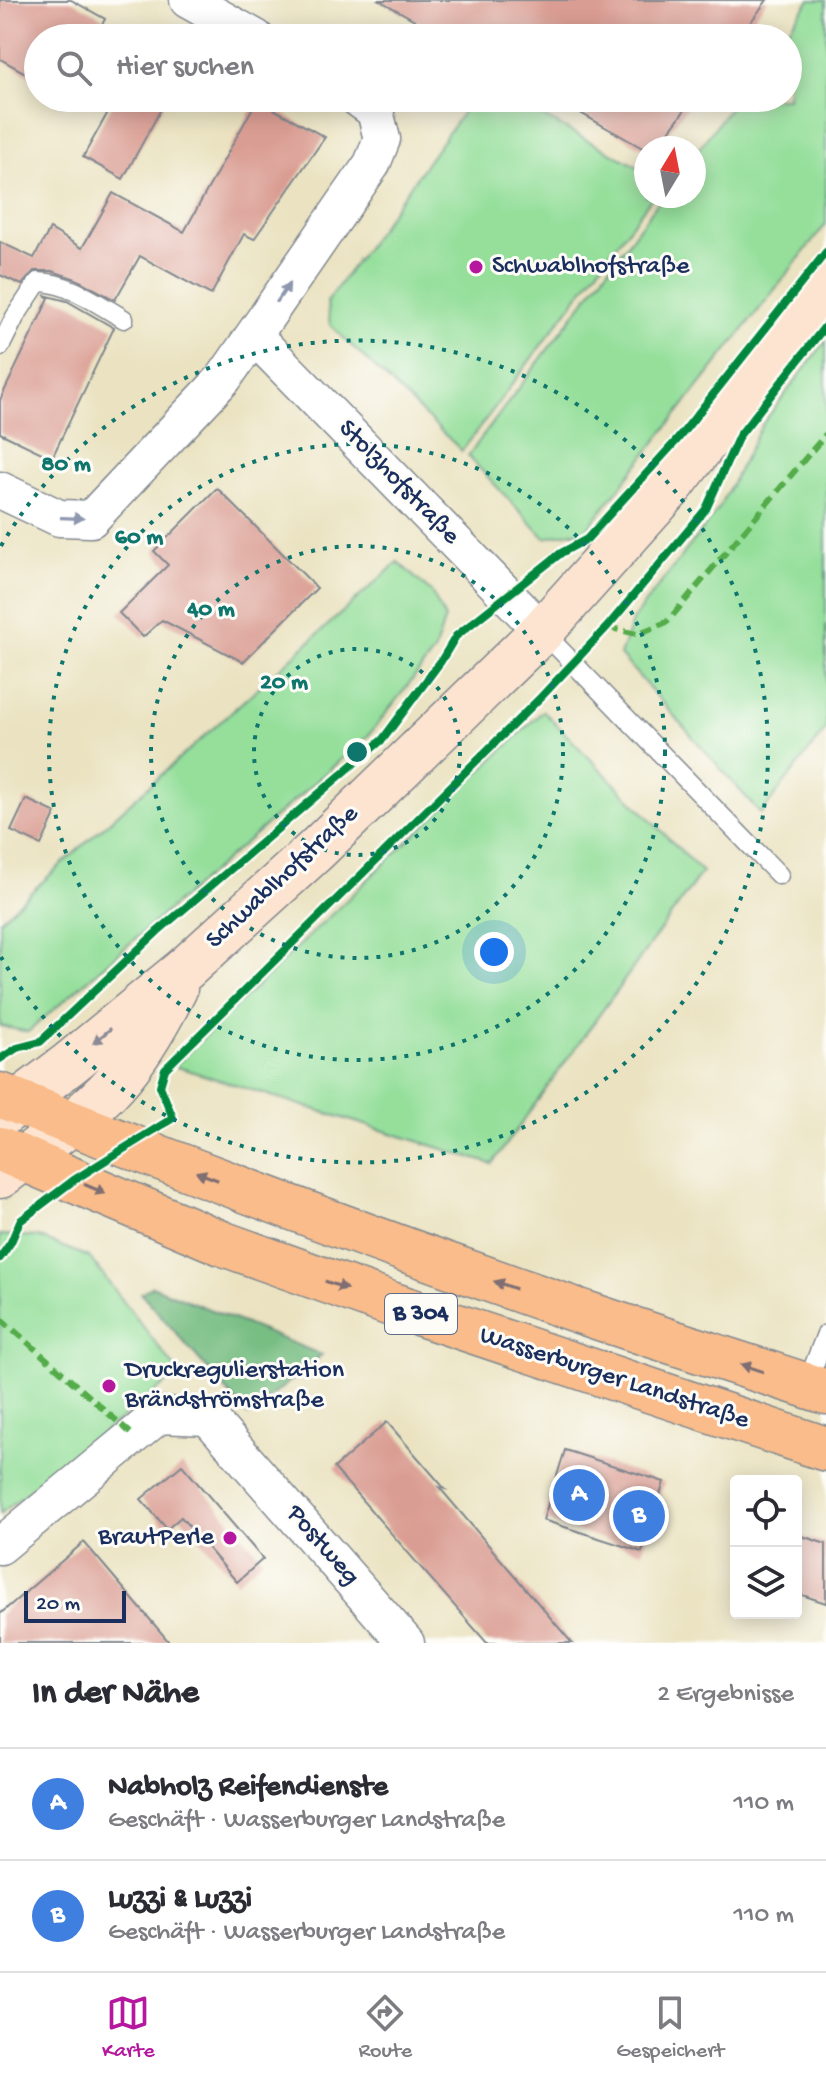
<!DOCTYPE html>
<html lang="de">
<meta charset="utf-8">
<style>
:root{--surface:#fff;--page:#f2f2f3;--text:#2b2b33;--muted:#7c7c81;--line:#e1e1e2;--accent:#b5179e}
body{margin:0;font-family:"Gochi Hand",sans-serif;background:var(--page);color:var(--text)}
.controls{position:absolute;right:24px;bottom:24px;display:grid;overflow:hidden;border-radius:8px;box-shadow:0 4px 20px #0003}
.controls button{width:72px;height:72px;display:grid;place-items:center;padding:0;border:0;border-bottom:2px solid var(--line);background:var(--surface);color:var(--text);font:40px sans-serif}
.compass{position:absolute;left:634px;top:136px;width:72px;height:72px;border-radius:50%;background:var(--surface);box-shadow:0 4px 20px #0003;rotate:10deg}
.scale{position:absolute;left:24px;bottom:20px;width:102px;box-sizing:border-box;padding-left:8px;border:4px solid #1b2f5e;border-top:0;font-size:22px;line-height:28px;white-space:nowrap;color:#1b2f5e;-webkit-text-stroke:6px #fdfcf7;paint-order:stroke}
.you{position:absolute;left:494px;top:952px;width:28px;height:28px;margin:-20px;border:6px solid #fff;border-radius:50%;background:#1a73e8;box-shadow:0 0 0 12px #1a73e833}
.badge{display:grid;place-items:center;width:52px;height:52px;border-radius:50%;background:var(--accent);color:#fff;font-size:26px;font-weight:700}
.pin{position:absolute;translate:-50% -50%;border:4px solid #fff;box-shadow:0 2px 8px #0006}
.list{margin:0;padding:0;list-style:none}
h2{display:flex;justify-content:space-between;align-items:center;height:104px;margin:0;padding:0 32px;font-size:34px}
h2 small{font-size:26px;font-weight:400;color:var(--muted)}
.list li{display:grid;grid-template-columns:52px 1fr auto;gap:24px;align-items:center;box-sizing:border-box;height:112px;padding:0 32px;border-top:2px solid var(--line)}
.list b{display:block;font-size:30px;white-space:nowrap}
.list p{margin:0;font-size:26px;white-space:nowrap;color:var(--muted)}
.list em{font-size:26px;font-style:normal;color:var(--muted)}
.icon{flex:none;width:44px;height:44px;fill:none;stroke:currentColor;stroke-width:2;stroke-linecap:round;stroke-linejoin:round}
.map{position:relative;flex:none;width:826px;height:1643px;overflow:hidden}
.search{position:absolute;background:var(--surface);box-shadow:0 4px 20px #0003;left:24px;right:24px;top:24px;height:88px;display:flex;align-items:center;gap:20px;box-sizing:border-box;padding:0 28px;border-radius:44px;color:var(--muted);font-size:30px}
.sheet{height:328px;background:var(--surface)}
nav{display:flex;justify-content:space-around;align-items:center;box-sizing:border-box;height:112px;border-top:2px solid var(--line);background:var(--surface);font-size:22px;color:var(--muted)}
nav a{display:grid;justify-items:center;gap:4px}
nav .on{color:var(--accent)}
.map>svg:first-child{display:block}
.green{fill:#95df9b;stroke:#58877c;stroke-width:2}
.forest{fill:#78be83;stroke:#4a7670;stroke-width:2}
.building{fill:#da9d93}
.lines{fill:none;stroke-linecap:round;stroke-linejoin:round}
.lane-casing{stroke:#82888f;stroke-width:21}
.street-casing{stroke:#82888f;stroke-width:39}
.secondary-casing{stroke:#82888f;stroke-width:47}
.primary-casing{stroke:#82888f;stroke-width:47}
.lane{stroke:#fff;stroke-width:18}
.street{stroke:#fff;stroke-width:36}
.secondary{stroke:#fde4d0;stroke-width:44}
.primary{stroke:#f9bc8a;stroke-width:44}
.quiet{stroke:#52ab49;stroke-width:6;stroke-dasharray:12 6;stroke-linecap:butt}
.cycleway-casing{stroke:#fdfcf7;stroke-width:13}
.cycleway{stroke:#00873e;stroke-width:8}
.oneway{fill:#8d97ae}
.oneway2{fill:#8c8a97}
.oneway3{fill:#7f6e72}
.ring{fill:none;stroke:#0f766e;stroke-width:4;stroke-dasharray:4 8}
.poi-dot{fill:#b5179e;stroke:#fdfcf7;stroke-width:3}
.labels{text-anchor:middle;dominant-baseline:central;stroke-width:6;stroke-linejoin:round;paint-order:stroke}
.shield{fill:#fdfcf7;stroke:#5f6c8c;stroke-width:2}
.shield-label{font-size:24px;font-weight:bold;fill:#1b2f5e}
.poi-label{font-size:26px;fill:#1b2f5e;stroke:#fdfcf7;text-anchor:start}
.street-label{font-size:26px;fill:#1b2f5e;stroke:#fdfcf7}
.centre{fill:#0f766e;stroke:#fdfcf7;stroke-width:4}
.ring-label{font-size:24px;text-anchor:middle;font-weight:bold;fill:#0f766e;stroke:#fdfcf7;stroke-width:6;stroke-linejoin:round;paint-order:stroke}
</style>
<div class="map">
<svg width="826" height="1643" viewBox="0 0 826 1643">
<rect width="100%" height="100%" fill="#fdfcf7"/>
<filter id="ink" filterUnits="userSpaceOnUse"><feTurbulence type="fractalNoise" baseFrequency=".0125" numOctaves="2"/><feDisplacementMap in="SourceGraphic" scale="16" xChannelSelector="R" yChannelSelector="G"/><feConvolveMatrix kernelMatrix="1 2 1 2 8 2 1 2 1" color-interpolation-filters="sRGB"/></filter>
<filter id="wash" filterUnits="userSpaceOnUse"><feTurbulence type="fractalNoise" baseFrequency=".006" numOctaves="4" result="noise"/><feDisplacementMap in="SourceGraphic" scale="32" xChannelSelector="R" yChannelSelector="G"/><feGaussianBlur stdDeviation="1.8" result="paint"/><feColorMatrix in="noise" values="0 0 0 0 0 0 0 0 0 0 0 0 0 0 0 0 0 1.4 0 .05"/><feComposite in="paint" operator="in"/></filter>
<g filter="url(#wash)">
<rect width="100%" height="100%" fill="#eae2c0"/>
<path class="green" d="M810,0H826V224L584,533L572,532L545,538L468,456L663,196H694V155L737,98H788V38H782Z
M473,98H508L646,171V196H653L462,451L330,325L327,302Z
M826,341V729L761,814L620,655L633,619L719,508L763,423Z
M398,562L432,593L445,618L434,652L368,736L28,1032L0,1026V920Z
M543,711L702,872L492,1164L174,1066Z
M0,1235L38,1237L89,1257L179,1373L0,1514Z"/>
<path class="forest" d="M152,1286L322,1355L248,1415L141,1293Z"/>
<g id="blocks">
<path class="building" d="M0,0H71L105,19L95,38H38V80L0,59Z
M379,0H767L739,38H447Z
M116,98H167L123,179L83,157Z
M554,98H694L656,148L646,150Z
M257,100L325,137L254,239L244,234L211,295L140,256L115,300L76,279L52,271H34L22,285L0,275V242L34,258L50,229L82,248L113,193L184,232Z
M44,295L67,301L114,328L52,458L0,433V400L49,298Z
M217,488L317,588L243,662L162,620L143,637L119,613L168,565L154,551Z
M26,799L56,813L41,845L11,831Z
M387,1422L445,1489L439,1487L572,1643H487L334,1468Z
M565,1450L664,1482L642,1552L543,1520Z
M182,1465L263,1559L237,1582L181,1517L167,1529L141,1499Z
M796,1534L826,1544V1603L796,1593Z
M84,1542L130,1596L170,1643H0V1614Z"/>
</g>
</g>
<g filter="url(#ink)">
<use href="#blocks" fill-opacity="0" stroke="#82888f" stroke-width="2"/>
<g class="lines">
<g class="lane-casing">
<path id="lane" d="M0,347L15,317L38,282C68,282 98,304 124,319
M542,631L779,875
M806,1386L826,1334"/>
</g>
<g class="street-casing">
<path id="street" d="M188,0L256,38
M254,336L542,631
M0,490L59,518L91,519L224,378L372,164L382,139L375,111L357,98
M0,1546L159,1415L208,1417L406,1643"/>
</g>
<g class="secondary-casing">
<path id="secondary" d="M0,1116L69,1064L185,969L316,850L542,631L669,489L826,285
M0,1176C38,1147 83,1119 115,1083C139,1056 159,1021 175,989"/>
</g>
<g class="primary-casing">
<path id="primary" d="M0,1095C191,1171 384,1244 579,1311C661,1339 744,1365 826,1392
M0,1149L224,1244L391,1304L826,1449"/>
</g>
<use href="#lane" class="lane"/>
<use href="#street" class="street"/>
<use href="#secondary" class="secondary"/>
<use href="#primary" class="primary"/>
<path class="quiet" d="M607,627L637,634L667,622L826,434
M0,1318L134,1436"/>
<g class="cycleway-casing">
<path id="cycleway" d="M0,1059L17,1048L40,1042L158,931L383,739L441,661L456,636L561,553L587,539L677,440L826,252
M0,1258L11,1242L20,1221L74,1180L173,1118L160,1086L165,1069L541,697L607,627L706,509L739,436L826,325"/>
</g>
<use href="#cycleway" class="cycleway"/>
</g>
<defs><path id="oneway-solid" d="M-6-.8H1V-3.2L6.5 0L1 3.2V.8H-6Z" transform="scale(2)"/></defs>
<g class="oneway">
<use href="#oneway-solid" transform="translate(283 293) rotate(-56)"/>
<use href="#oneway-solid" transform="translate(72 518) rotate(2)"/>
</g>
<use class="oneway2" href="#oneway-solid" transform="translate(102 1036) rotate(140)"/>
<g class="oneway3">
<use href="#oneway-solid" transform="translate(207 1176) rotate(-159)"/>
<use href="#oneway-solid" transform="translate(95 1189) rotate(23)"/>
<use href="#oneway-solid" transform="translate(336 1285) rotate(20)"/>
<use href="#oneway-solid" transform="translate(505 1285) rotate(-161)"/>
<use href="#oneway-solid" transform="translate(752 1368) rotate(-162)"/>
</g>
</g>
<g class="ring">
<circle cx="357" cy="752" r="103"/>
<circle cx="357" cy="752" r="206"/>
<circle cx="357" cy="752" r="308"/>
<path d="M1 546A411 411 0 1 1 1 957"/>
</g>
<g class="poi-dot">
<circle cx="476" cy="267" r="8"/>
<circle cx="109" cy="1386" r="8"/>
<circle cx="230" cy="1538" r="8"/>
</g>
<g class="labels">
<rect class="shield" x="385" y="1294" width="72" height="40" rx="6"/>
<g class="shield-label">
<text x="421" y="1314">B 304</text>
</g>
<g class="poi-label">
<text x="492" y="267">Schwablhofstraße</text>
<text x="125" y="1371">Druckregulierstation<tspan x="125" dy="30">Brändströmstraße</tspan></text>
<text x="214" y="1538" text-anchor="end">BrautPerle</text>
</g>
<g class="street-label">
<text transform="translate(398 483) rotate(46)">Stolzhofstraße</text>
<text transform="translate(283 878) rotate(-43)">Schwablhofstraße</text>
<text transform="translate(614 1379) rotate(18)">Wasserburger Landstraße</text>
<text transform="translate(322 1546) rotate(49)">Postweg</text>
</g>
</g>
<circle cx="357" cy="752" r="12" class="centre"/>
<g class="ring-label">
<text x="66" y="470">80 m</text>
<text x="139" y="543">60 m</text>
<text x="211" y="615">40 m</text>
<text x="284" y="688">20 m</text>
</g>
</svg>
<div class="controls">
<button><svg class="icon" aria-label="locate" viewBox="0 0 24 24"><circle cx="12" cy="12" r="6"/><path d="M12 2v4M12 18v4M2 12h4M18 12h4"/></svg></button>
<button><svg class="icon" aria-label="layers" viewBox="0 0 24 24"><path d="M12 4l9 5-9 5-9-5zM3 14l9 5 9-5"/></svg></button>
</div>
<svg class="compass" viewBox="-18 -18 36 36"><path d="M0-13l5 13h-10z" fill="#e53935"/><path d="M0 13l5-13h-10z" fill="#7c7c81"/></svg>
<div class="scale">20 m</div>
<div class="you"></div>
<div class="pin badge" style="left:579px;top:1495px;background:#3f7fe0">A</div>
<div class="pin badge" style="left:639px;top:1516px;background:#3f7fe0">B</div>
<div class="search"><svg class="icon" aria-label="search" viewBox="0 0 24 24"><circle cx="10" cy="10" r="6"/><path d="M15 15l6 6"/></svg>Hier suchen</div>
</div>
<section class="sheet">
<h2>In der Nähe<small>2 Ergebnisse</small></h2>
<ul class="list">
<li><span class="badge" style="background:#3f7fe0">A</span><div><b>Nabholz Reifendienste</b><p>Geschäft · Wasserburger Landstraße</p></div><em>110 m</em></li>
<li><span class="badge" style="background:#3f7fe0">B</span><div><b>Luzzi &amp; Luzzi</b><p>Geschäft · Wasserburger Landstraße</p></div><em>110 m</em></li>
</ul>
</section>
<nav>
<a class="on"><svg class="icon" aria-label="map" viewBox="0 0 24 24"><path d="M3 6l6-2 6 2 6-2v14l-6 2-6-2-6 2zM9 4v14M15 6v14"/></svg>Karte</a>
<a><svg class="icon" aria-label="directions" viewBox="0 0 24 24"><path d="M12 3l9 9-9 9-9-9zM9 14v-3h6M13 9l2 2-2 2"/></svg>Route</a>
<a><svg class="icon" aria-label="saved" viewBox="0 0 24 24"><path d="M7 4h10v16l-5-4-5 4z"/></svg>Gespeichert</a>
</nav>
